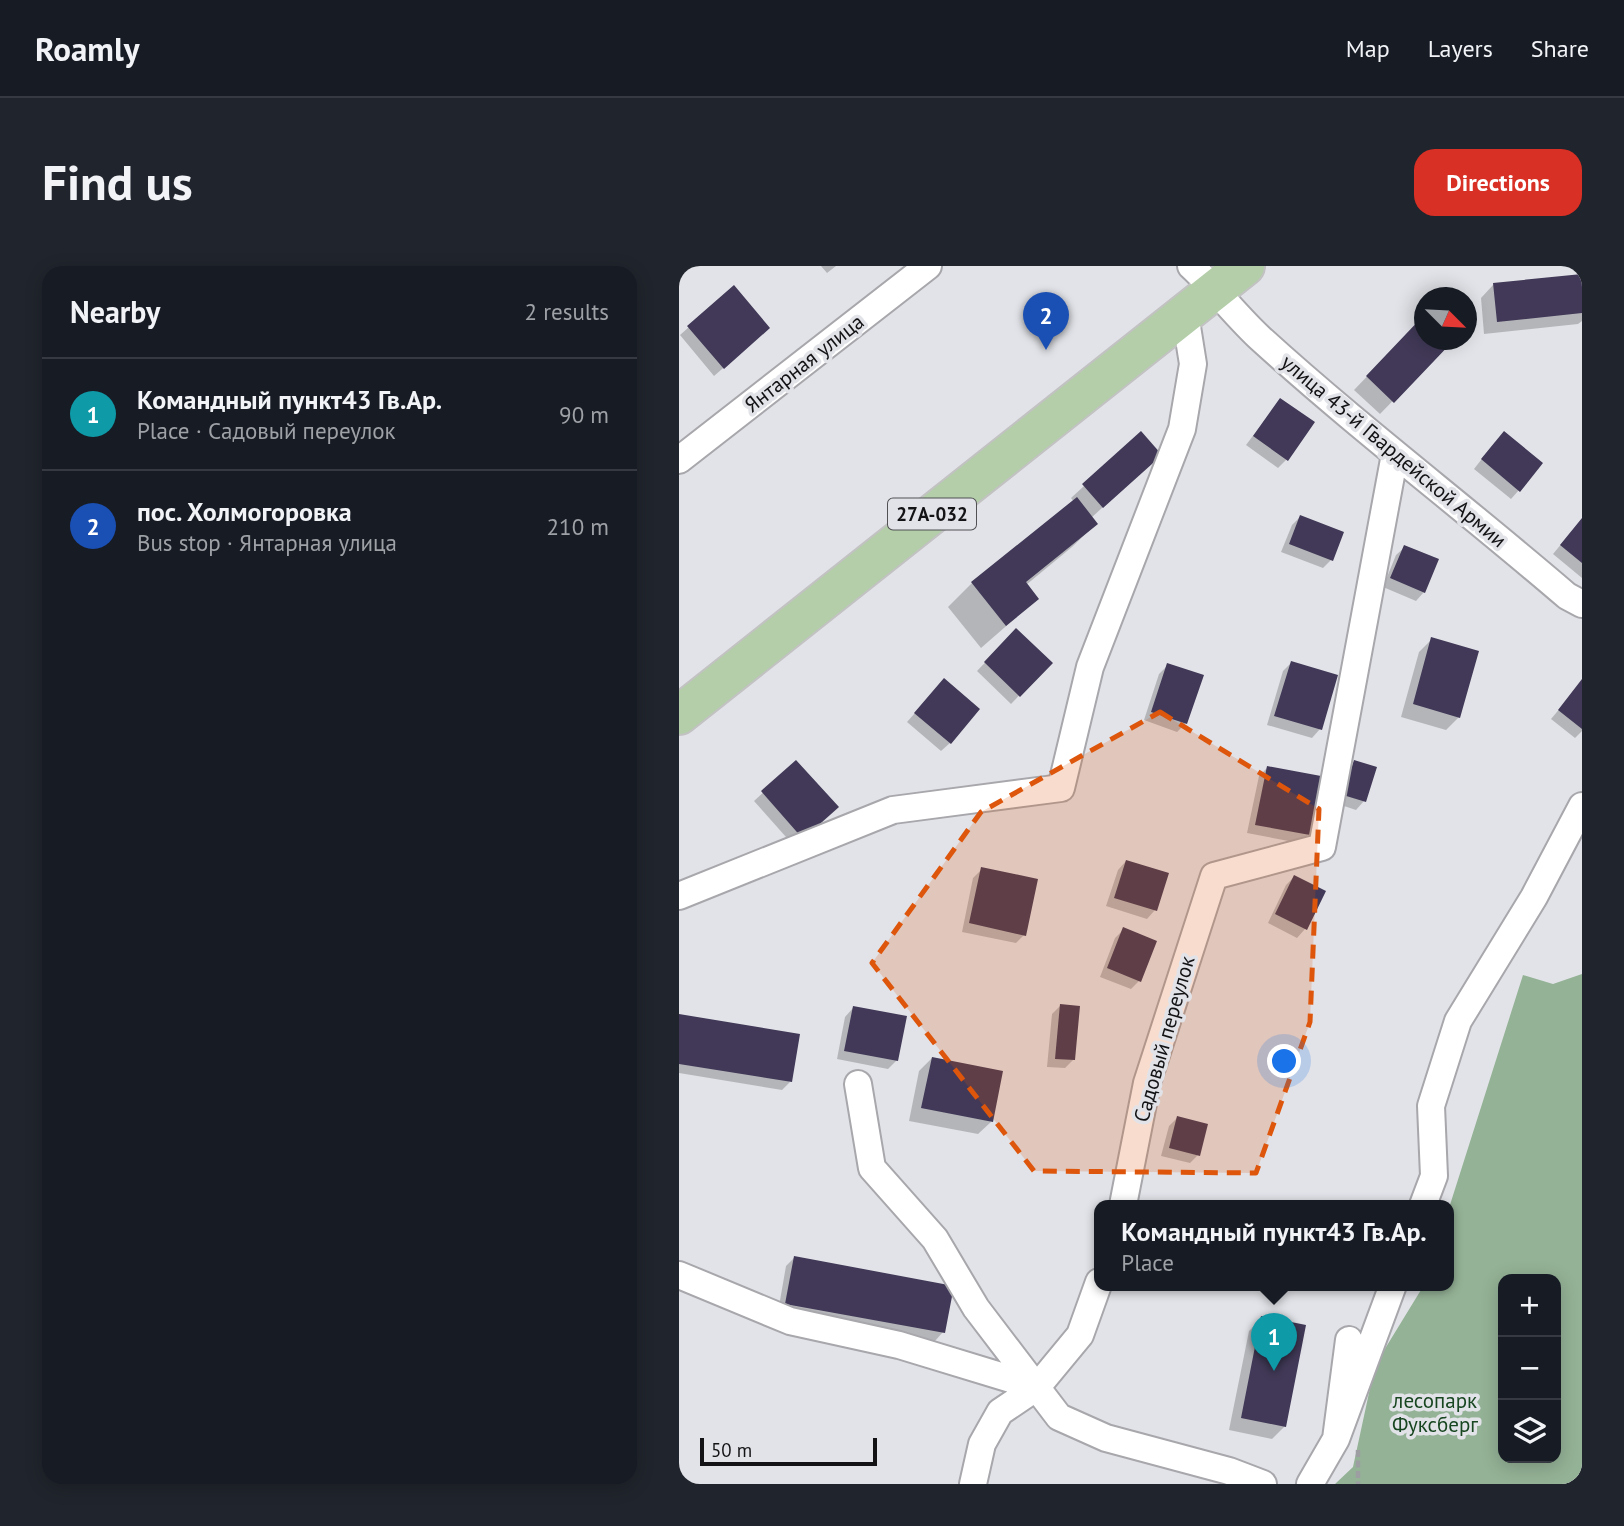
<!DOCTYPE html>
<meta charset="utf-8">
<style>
:root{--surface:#171b24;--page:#20242c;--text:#f1f3f6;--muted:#9ea1a6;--line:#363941;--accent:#d93025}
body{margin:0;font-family:"PT Sans",sans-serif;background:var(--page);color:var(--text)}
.controls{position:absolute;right:21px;bottom:21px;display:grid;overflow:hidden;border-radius:14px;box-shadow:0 4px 18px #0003}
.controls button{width:63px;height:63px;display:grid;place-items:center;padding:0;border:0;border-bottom:2px solid var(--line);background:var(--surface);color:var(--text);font:35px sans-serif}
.compass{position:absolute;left:735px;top:21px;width:63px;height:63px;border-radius:50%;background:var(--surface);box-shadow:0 4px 18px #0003;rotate:114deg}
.scale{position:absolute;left:21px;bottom:18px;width:177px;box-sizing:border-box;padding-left:7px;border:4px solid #131315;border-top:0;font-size:19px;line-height:24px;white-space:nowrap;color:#131315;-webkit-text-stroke:5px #e2e3e8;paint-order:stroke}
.you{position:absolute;left:606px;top:796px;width:24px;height:24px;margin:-18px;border:5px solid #fff;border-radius:50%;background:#1a73e8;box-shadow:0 0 0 10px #1a73e833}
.badge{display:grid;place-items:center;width:46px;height:46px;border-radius:50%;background:var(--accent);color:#fff;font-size:23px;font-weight:700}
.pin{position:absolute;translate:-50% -58px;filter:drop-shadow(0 2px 4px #0008)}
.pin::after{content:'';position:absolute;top:37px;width:24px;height:21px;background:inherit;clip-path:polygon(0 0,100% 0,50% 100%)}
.popup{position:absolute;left:415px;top:934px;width:360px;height:91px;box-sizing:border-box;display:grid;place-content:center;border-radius:14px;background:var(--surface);filter:drop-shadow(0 2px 5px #0005);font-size:23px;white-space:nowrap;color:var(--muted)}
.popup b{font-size:26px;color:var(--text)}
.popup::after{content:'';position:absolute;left:50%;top:100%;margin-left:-14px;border:14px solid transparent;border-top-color:var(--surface)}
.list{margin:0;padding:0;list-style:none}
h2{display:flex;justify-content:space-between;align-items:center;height:91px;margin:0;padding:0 28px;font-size:30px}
h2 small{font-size:23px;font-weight:400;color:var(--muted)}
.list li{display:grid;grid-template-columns:46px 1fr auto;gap:21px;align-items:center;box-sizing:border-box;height:112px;padding:0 28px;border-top:2px solid var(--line)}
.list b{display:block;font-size:26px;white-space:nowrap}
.list p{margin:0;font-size:23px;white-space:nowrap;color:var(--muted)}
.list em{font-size:23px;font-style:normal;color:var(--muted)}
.icon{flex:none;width:38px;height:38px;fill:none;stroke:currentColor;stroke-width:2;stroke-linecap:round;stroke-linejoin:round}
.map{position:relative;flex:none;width:903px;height:1218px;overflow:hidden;border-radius:21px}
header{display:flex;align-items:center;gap:42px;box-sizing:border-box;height:98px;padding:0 35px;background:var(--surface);border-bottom:2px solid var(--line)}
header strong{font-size:33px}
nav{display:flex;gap:38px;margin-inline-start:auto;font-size:24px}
.intro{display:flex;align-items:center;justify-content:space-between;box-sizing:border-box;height:168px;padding:0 42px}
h1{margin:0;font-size:49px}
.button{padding:18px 32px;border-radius:21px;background:var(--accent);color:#fff;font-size:24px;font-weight:700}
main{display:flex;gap:42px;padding:0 42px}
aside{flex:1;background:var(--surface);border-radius:21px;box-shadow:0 4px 18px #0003}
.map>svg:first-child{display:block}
.forest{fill:#94b296;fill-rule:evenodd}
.shadow{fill:#0003}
.building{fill:#413957}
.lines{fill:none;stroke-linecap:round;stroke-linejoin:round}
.minor-casing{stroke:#a7a7ac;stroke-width:30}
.primary-casing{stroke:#c2c2c2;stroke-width:42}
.path{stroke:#9d9ea2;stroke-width:4.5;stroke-dasharray:7 3.5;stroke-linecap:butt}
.minor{stroke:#fff;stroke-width:26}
.primary{stroke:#b3cea9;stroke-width:38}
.marked{fill:#dd560c;fill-opacity:0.2;stroke:#dd560c;stroke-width:5;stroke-dasharray:14 9;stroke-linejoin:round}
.labels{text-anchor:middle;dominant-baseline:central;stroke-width:7;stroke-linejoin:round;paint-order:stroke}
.shield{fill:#e2e3e8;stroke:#515154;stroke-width:2}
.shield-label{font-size:19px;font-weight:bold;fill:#131315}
.street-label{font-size:21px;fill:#131315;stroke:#e2e3e8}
.park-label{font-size:21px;fill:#174620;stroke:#e2e3e8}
</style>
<header>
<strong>Roamly</strong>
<nav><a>Map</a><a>Layers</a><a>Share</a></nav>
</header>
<div class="intro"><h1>Find us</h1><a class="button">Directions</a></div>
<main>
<aside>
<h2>Nearby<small>2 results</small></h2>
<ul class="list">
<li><span class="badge" style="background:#0f9aa8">1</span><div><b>Командный пункт43 Гв.Ар.</b><p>Place · Садовый переулок</p></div><em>90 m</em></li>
<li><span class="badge" style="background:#1a4fb4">2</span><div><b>пос. Холмогоровка</b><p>Bus stop · Янтарная улица</p></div><em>210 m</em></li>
</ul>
</aside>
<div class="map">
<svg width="903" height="1218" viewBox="0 0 903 1218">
<rect width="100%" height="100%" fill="#e2e3e8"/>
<path class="forest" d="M903,708V1218H656L674,1201L696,1099L745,1019H770V942L844,709L874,718ZM824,1013H877V1192H824Z"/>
<path class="shadow" d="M142,0H157L148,7Z
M903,9V55L899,58L805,68L802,32L814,19Z
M54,22L81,70L35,110L1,69Z
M746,50V74H773L701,148L675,124Z
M601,134L607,194L599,202L567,179Z
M816,176L840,224L832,233L795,203Z
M468,201L412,252L417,258L393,281L347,319L358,333L302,382L269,341L293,317L395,236L392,232L405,220Z
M621,251L652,294L644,302L602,286L613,259Z
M903,253V312L874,288Z
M726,281L745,326L737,335L704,321L717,289Z
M337,364L371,397L332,438L298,405Z
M753,373L780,451L767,464L722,451L740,386Z
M612,397L641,463L633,472L588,459L604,405Z
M489,399L507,457L498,466L465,454L480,408Z
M903,416V465L896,472L872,453Z
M257,423L271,477L262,485L228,456Z
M117,496L157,541L115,580L75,535Z
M676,496L685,535L677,544L656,537L667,504Z
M588,502L629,569L620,577L568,567L580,510Z
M447,595L476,644L468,653L427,640L439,604Z
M303,603L345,669L337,677L283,666L294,612Z
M615,611L645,626L626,663L618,672L589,657L607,619Z
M445,663L460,715L452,723L421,711L436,672Z
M381,740L395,793L386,802L368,801L373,748Z
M174,742L218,794L209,803L158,793L166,751Z
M0,750L111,816L103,824L0,807Z
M253,792L312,856L299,868L230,855L240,805Z
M498,852L519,889L511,897L482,890L490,860Z
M115,992L264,1066L256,1075L99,1046L107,1000Z
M583,1052L606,1160L593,1173L550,1164L570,1065Z"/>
<path class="building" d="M903,8V47L818,56L814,17Z
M55,19L91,62L45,103L8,60Z
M746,48V74H775L715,137L687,110Z
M601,132L636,156L609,195L574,170Z
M462,165L483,189L424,242L403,218Z
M825,165L864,197L841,226L802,193Z
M398,231L419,258L347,316L360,333L327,360L292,316Z
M621,249L665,266L654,295L610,278Z
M903,252V297L881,279Z
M725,279L760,293L746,327L711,312Z
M337,362L374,397L341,431L305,396Z
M752,371L800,385L781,452L734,438Z
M612,395L659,409L643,464L595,450Z
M488,397L525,409L508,458L472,446Z
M265,412L301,443L272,478L235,447Z
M903,413V463L879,444Z
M117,494L160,541L124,573L82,525Z
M675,494L698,501L687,536L664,529Z
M588,500L642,510L631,569L576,559Z
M447,594L490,607L478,645L435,632Z
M302,601L359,613L347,670L290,657Z
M615,609L647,625L628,664L596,648Z
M444,661L478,675L462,716L428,702Z
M381,738L401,740L396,794L376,793Z
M174,740L228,750L219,795L165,785Z
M0,748L121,768L113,816L0,798Z
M253,791L324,805L314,856L242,842Z
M498,850L529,858L521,890L490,882Z
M115,990L275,1020L266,1067L106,1038Z
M582,1050L627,1059L607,1161L562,1152Z"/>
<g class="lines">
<g class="minor-casing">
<path id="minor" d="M512,0C537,23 557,50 582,73C681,163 787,243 888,330L903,338
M0,194L249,0
M0,630L214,544L382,522L411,401L503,163L514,98L506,48
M179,818L193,902L256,973L297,1042L380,1151L427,1172L550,1205L584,1218
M444,939L468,817L535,610L643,581L716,188
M744,939L755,910L752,840L779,755L855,631L903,540
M0,1009L111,1055L220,1079L358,1121
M657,1173L714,1019
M294,1218L303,1178L321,1146L358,1121L401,1069L420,1016
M631,1218L657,1173L670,1074"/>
</g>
<g class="primary-casing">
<path id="primary" d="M0,449L566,0"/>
</g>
<path class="path" d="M679,1184V1218"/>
<use href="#minor" class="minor"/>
<use href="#primary" class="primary"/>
</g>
<path class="marked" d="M481,446L640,543L631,756L577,907L355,905L193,697L302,546Z"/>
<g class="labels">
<rect class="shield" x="209" y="232.5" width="88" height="31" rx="5"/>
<g class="shield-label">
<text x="253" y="248">27А-032</text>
</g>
<g class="street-label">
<text transform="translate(125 97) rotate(-38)">Янтарная улица</text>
<text transform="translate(715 185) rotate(40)">улица 43-й Гвардейской Армии</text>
<text transform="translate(485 773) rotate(-74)">Садовый переулок</text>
</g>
<g class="park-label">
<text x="756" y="1134">лесопарк<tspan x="756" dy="24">Фуксберг</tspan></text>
</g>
</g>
</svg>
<div class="controls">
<button>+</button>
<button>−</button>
<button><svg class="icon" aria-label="layers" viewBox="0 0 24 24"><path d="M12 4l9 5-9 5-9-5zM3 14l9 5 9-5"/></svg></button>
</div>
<svg class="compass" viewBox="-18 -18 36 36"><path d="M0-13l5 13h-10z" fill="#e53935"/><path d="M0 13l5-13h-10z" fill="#9ea1a6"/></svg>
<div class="scale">50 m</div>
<div class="you"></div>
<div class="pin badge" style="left:595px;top:1105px;background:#0f9aa8">1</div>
<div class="popup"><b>Командный пункт43 Гв.Ар.</b>Place</div>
<div class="pin badge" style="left:367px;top:84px;background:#1a4fb4">2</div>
</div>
</main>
